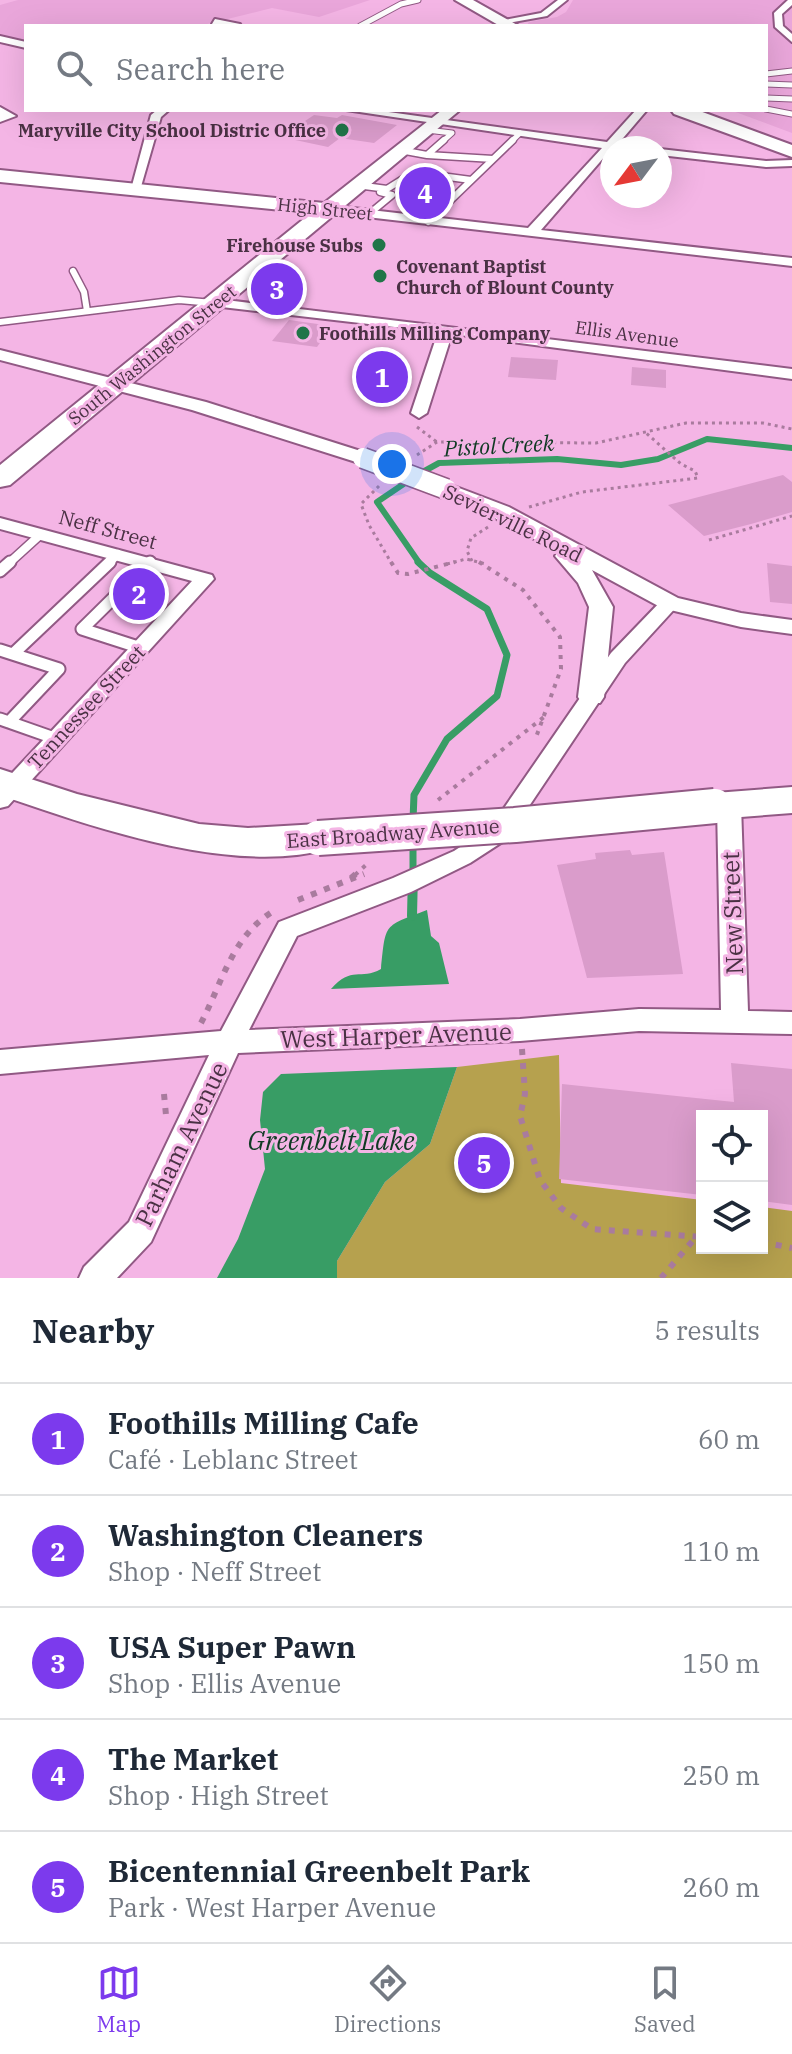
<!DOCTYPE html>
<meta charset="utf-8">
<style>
:root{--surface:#fff;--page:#f2f2f3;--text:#1f2937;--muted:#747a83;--line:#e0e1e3;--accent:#7c3aed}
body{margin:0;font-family:"IBM Plex Serif",serif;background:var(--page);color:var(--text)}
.controls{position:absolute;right:24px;bottom:24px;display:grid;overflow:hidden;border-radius:0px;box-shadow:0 8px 32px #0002}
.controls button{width:72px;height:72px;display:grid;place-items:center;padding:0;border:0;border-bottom:2px solid var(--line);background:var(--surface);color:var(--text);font:40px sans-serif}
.compass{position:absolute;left:600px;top:136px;width:72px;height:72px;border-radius:50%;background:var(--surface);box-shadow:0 8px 32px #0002;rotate:238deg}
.you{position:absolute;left:392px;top:464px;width:28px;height:28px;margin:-20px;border:6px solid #fff;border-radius:50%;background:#1a73e8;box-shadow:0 0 0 12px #1a73e833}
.badge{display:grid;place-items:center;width:52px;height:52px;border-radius:50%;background:var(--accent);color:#fff;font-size:26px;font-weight:700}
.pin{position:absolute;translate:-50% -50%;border:4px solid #fff;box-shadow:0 2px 8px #0006}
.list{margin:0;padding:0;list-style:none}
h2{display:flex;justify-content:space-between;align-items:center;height:104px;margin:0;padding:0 32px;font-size:34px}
h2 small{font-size:26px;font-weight:400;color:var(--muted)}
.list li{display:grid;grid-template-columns:52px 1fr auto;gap:24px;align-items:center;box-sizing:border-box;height:112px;padding:0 32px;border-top:2px solid var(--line)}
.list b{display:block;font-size:30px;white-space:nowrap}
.list p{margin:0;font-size:26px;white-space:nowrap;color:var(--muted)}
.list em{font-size:26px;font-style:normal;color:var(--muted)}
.icon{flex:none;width:44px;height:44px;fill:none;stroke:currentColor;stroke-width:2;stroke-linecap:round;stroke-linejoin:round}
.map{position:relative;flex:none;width:792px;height:1278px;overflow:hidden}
.search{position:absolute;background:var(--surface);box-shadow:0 8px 32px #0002;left:24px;right:24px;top:24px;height:88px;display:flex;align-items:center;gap:20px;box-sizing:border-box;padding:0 28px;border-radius:0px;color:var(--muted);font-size:30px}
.sheet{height:664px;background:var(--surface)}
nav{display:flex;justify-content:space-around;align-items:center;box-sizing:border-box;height:112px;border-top:2px solid var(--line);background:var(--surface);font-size:22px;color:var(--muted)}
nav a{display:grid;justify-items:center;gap:4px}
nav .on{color:var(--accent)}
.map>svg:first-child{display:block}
.built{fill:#e9a6da}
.green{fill:#b6a14e}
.water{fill:#389d65}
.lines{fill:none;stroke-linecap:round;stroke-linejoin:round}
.stream-far2{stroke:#389d65;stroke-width:6}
.stream-far1{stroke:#389d65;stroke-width:7}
.stream{stroke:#389d65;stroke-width:10}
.building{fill:#da9ccb}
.service-far3-casing{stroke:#915984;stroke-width:7}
.service-far2-casing{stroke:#915984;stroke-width:9}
.service-far1-casing{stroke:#915984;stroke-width:11}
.service-casing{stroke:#915984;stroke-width:15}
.minor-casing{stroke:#915984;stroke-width:4}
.tertiary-casing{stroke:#915984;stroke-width:4}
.primary-casing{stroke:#915984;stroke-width:4}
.trunk-casing{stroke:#915984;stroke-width:4}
.path-far2{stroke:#a97b9e;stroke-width:3;stroke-dasharray:3 4;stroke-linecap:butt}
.path-far1{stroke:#a97b9e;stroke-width:4;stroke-dasharray:4 6;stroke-linecap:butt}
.path{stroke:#a97b9e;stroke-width:6;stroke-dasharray:6 8;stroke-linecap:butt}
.service-far3{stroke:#fff;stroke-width:5}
.service-far2{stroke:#fff;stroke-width:6}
.service-far1{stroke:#fff;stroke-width:8}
.service{stroke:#fff;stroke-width:11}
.minor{fill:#fff;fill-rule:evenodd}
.tertiary{fill:#fff;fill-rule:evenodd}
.primary{fill:#fff;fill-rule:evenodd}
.trunk{fill:#fff;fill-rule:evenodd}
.tertiary-bridge-casing{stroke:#915984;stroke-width:23;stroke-linecap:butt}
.primary-bridge-casing{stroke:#915984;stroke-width:38;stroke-linecap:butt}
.tertiary-bridge{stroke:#fff;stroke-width:20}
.primary-bridge{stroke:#fff;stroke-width:34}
.poi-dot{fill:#207548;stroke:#f4b5e5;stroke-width:3}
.labels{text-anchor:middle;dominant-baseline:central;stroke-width:6;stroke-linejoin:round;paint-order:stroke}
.far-poi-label{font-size:18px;font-weight:bold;fill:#4a3144;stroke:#f4b5e5;text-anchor:end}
.far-street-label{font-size:18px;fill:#4a3144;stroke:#f4b5e5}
.street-label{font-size:20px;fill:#4a3144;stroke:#f4b5e5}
.water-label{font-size:22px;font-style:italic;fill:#103a23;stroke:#f4b5e5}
.near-street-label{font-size:24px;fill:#4a3144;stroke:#f4b5e5}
.near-water-label{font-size:26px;font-style:italic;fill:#103a23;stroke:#f4b5e5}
</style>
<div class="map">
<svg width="792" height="1278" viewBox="0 0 792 1278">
<rect width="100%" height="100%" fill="#f4b5e5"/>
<path class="built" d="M18,0H370L319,17L272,8L199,26H26V45L0,39V5Z
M573,0H792V133L730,110H766V26L527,25L529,22L557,17L566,12Z
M410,176L458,183L424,213L399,210L413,195L392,192Z"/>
<path class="green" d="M559,1055L561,1183L702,1200V1248H762V1207L792,1211V1278H337V1261L385,1182L430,1144L457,1067Z"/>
<path class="water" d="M427,910L431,936L439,943L449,984L331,989C352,965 360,981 381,969C386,922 383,927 427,910Z
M457,1067L430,1144L385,1182L337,1261V1278H217L238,1239L265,1169L260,1120L263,1092L281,1074Z"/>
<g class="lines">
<path class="stream-far2" d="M419,474L439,463L557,459L621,465L658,459L707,439L792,448
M408,481L377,502L420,564"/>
<path class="stream-far1" d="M413,820L414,795L447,739L497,696L507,655L487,609L430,573L418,562
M413,875V841"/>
<path class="stream" d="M412,916L413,873"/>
</g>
<path class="building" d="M314,115L337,118L342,115L397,125L374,143L340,138L328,147L281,137Z
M289,320L332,326L317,347L272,341Z
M511,357L558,360L556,380L508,377Z
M632,367L666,370V388L631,385Z
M783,475L792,482V512L751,524L704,536L668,505Z
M767,563L792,566V604L770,602Z
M146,578L166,583L135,615L114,609Z
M630,850L632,855L664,852L683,974L587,978L557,865L596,859L595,853Z
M731,1063L792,1069V1205L762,1201V1116H702V1195L559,1179L562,1084L734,1102Z"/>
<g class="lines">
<g class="service-far3-casing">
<path id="service-far3" d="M360,26L401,4L418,0
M766,74L792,71
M766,84L792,85
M766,98L792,99
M766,109L792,114
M427,130L452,133L442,142
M511,142L520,133"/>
</g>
<g class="service-far2-casing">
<path id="service-far2" d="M400,150L427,155L444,140
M427,155L493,159
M357,185L387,189L406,177L426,174L471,180
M369,214L392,195L380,192
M428,222L513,140
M73,271L84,292L87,311
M0,322L179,300L213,303"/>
</g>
<g class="service-far1-casing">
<path id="service-far1" d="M8,564L41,534
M108,564L118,554"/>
</g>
<g class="service-casing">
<path id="service" d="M0,571L10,562
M141,648L82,629L150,562
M0,650L59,669L9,722
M13,654L110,562
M0,719L57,739"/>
</g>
<g class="minor-casing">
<path id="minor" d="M558,0H567L547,16L503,24L499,21L541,13Z
M788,0H792V5L782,14L783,26L792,34V42L775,27L774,13Z
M215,19L240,24L241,26L212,24Z
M0,36L26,42V48L0,42Z
M0,107L16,116L0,122Z
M157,110H169L161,117L140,190L130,193L151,115Z
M346,110H374L607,142L636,110H647L618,144L631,148H612L541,230L792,258V266L323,212V206L327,205L528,228L602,148Z
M660,149L766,161L792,160V166L766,167L660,155Z
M218,299L792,369V379L452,334L427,413L419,418L411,413L438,332L213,306V300Z
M0,518L212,575L214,579L8,806L0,808V786L192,581L0,529Z
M670,597L680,603L625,663L507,839L470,863L411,892L297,936L249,1030L520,1019L639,1009L721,1010L717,805L721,799H737L741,805L748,1011L792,1012V1034L639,1031L520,1041L238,1053L151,1242L117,1278H79L84,1267L129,1222L209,1055L0,1074V1050L221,1031L279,922L393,878L454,851L491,827L611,653L663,599Z"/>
</g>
<g class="tertiary-casing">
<path id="tertiary" d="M0,350L206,402L370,454L373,458L363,464L356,462L192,410L0,360Z
M446,483L509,507L678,598L741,613L792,620V634L741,627L662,608L592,570L613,607L604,697L600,703H582L578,697L589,607L578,583L555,556L558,552L493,517L439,493L436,489L439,485Z"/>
</g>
<g class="primary-casing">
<path id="primary" d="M442,110H460L10,485L0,487V465L311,213L0,182V170L324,203Z
M0,769L77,794L199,824L248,828L318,824L331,828L337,838L331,848C234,877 93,827 0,795Z
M792,787V813L715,819L702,815L697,806L702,797L715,793Z"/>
</g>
<g class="trunk-casing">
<path id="trunk" d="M455,0H473L519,26H500Z
M671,110H697L792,145V157L674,114Z"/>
</g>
<path class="path-far2" d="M417,427L437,442
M417,455L437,442L596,443L686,423H763L792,429
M379,486L361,504L369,525L392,564
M529,507L582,492L698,478L695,471L681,464L645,432
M709,540L792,516
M472,561L467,551L471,538L488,527
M447,564L466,559L486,564"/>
<path class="path-far1" d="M391,562L398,573L408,574L455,562
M479,562L523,590L560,637L561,669L535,740
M438,800L544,717
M355,875L366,865"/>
<path class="path" d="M351,878L357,873
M298,900L364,874
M201,1023C222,983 232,937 272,912
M522,1049L525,1094L520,1116L540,1180L561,1208L592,1229L702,1237
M164,1094L166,1115
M762,1242L792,1248
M661,1278L696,1237"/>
<use href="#service-far3" class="service-far3"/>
<use href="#service-far2" class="service-far2"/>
<use href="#service-far1" class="service-far1"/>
<use href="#service" class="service"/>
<use href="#minor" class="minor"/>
<use href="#tertiary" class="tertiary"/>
<use href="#primary" class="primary"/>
<use href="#trunk" class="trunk"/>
<g class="tertiary-bridge-casing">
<path id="tertiary-bridge" d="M363,458L446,489"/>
</g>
<g class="primary-bridge-casing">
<path id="primary-bridge" d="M318,838L515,825L715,806"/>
</g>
<use href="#tertiary-bridge" class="tertiary-bridge"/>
<use href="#primary-bridge" class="primary-bridge"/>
</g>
<g class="poi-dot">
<circle cx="342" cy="130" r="8"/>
<circle cx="379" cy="245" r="8"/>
<circle cx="380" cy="276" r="8"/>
<circle cx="303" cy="333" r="8"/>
</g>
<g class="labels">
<g class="far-poi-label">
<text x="326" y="130">Maryville City School Distric Office</text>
<text x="363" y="245">Firehouse Subs</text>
<text x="396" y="266" text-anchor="start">Covenant Baptist<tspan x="396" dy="21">Church of Blount County</tspan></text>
<text x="319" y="333" text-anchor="start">Foothills Milling Company</text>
</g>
<g class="far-street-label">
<text transform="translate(325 209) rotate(6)">High Street</text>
<text transform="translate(627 334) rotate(8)">Ellis Avenue</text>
<text transform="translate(152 355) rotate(-39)">South Washington Street</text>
</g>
<g class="street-label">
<text transform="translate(513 523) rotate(26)">Sevierville Road</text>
<text transform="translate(108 529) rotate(15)">Neff Street</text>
<text transform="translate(86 707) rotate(-47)">Tennessee Street</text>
<text transform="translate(393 833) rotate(-4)">East Broadway Avenue</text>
</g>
<g class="water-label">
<text transform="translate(499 445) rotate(-3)">Pistol Creek</text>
</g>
<g class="near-street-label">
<text transform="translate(732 913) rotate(-92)">New Street</text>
<text transform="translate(396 1035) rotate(-2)">West Harper Avenue</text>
<text transform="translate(181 1144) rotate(-64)">Parham Avenue</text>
</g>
<g class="near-water-label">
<text x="331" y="1140">Greenbelt Lake</text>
</g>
</g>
</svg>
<div class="controls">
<button><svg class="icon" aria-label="locate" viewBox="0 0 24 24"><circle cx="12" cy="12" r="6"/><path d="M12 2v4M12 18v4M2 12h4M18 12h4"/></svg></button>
<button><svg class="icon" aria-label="layers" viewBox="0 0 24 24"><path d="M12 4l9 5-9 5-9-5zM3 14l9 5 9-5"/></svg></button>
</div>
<svg class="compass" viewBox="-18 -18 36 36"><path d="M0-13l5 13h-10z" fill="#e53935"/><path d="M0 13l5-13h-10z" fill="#747a83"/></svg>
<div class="you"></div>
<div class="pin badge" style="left:382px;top:377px">1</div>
<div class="pin badge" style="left:139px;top:594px">2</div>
<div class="pin badge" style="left:277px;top:289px">3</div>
<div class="pin badge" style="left:425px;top:193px">4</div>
<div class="pin badge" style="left:484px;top:1163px">5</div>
<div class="search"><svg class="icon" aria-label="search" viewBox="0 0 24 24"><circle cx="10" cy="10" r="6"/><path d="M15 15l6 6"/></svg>Search here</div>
</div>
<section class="sheet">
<h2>Nearby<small>5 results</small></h2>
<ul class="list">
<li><span class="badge">1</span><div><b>Foothills Milling Cafe</b><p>Café · Leblanc Street</p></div><em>60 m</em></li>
<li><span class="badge">2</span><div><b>Washington Cleaners</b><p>Shop · Neff Street</p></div><em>110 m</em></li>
<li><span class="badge">3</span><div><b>USA Super Pawn</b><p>Shop · Ellis Avenue</p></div><em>150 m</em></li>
<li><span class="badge">4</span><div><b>The Market</b><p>Shop · High Street</p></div><em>250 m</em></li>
<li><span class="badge">5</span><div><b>Bicentennial Greenbelt Park</b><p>Park · West Harper Avenue</p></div><em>260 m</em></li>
</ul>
</section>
<nav>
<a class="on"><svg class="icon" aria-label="map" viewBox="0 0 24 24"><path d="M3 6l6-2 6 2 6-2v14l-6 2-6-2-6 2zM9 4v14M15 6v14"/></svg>Map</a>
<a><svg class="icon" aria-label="directions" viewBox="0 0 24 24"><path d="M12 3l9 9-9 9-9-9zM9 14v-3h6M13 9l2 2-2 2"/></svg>Directions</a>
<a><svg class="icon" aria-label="saved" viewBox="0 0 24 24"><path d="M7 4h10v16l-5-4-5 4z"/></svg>Saved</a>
</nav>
